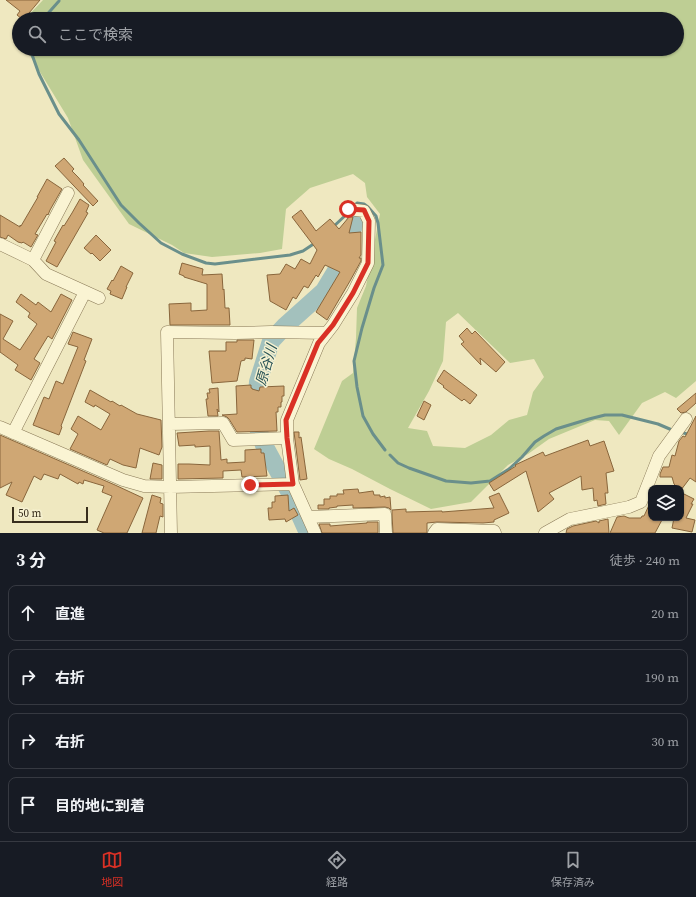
<!DOCTYPE html>
<html lang="ja">
<meta charset="utf-8">
<style>
:root{--surface:#171b24;--page:#242831;--text:#f1f3f6;--muted:#9ea1a6;--line:#363941;--accent:#d93025}
body{margin:0;font-family:"Source Serif 4","Noto Sans JP",serif;background:var(--page);color:var(--text)}
.controls{position:absolute;right:12px;bottom:12px;display:grid;overflow:hidden;border-radius:8px;box-shadow:0 1px 3px #0004}
.controls button{width:36px;height:36px;display:grid;place-items:center;padding:0;border:0;border-bottom:1px solid var(--line);background:var(--surface);color:var(--text);font:20px sans-serif}
.scale{position:absolute;left:12px;bottom:10px;width:76px;box-sizing:border-box;padding-left:4px;border:2px solid #382e1c;border-top:0;font-size:11px;line-height:14px;white-space:nowrap;color:#382e1c;-webkit-text-stroke:3px #f6f1d0;paint-order:stroke}
.stop{position:absolute;width:12px;height:12px;margin:-9px;border:3px solid #d93025;border-radius:50%;background:#fff}
.stop.end{background:#d93025;border-color:#fff;box-shadow:0 1px 4px #0008}
.list{margin:0;padding:0;list-style:none}
h2{display:flex;justify-content:space-between;align-items:center;height:52px;margin:0;padding:0 16px;font-size:17px}
h2 small{font-size:13px;font-weight:400;color:var(--muted)}
.list li{display:grid;grid-template-columns:26px 1fr auto;gap:12px;align-items:center;box-sizing:border-box;height:56px;margin:0 8px 8px;padding:0 8px;border:1px solid var(--line);border-radius:8px}
.list b{display:block;font-size:15px;white-space:nowrap}
.list em{font-size:13px;font-style:normal;color:var(--muted)}
.icon{flex:none;width:22px;height:22px;fill:none;stroke:currentColor;stroke-width:2;stroke-linecap:round;stroke-linejoin:round}
.map{position:relative;flex:none;width:696px;height:533px;overflow:hidden}
.search{position:absolute;background:var(--surface);box-shadow:0 1px 3px #0004;left:12px;right:12px;top:12px;height:44px;display:flex;align-items:center;gap:10px;box-sizing:border-box;padding:0 14px;border-radius:22px;color:var(--muted);font-size:15px}
.sheet{height:308px;background:var(--surface)}
nav{display:flex;justify-content:space-around;align-items:center;box-sizing:border-box;height:56px;border-top:1px solid var(--line);background:var(--surface);font-size:11px;color:var(--muted)}
nav a{display:grid;justify-items:center;gap:2px}
nav .on{color:var(--accent)}
.map>svg:first-child{display:block}
.green{fill:#bece94;fill-rule:evenodd}
.lines{fill:none;stroke-linecap:round;stroke-linejoin:round}
.stream{stroke:#6a8f8b;stroke-width:3}
.river{stroke:#a3c1bd;stroke-width:18}
.building{fill:#cfa774;stroke:#89663c}
.street-casing{stroke:#897957;stroke-width:13}
.street{stroke:#faf4d3;stroke-width:12}
.route{stroke:#d93025;stroke-width:5}
.labels{text-anchor:middle;dominant-baseline:central;stroke-width:3;stroke-linejoin:round;paint-order:stroke}
.water-label{font-size:14px;font-style:italic;fill:#2b5558;stroke:#f6f1d0}
</style>
<div class="map">
<svg width="696" height="533" viewBox="0 0 696 533">
<rect width="100%" height="100%" fill="#efe8c0"/>
<path class="green" d="M43,0H696V381L676,398L665,392L642,403L619,435L609,421L595,420L549,439L528,454L508,465L471,502L431,509L390,489L352,469L329,459L314,449L342,381L353,373L356,338L357,308L366,286L380,214L367,197L365,183L353,174L310,188L286,209L282,249L260,253L212,257L184,253L172,245L129,224L83,160L68,118L26,49H677V19H25ZM458,313L510,363L534,359L544,377L533,392L527,415L509,420L491,435L465,448L433,446L427,431L408,428L429,391L443,361L446,322Z"/>
<g class="lines">
<path class="stream" d="M43,19L59,1V0
M30,49L39,74L59,114L79,140L121,205L139,223L161,243L182,254L206,263L215,264L290,255L303,251L315,243
M354,206L357,203L364,204L368,207L376,216L378,223L383,265L374,288L362,328L354,361L357,387L363,416L373,434L385,450
M333,227L349,212
M681,432L696,437
M390,455L398,463L409,468L446,481L471,483L490,481L509,469L522,457L535,442L544,436L556,429L589,419L605,415H622L658,424L672,430"/>
<path class="river" d="M308,533L290,493L264,445L259,432L257,394L258,382L271,341L285,326L324,291L342,261L350,238L357,216"/>
</g>
<path class="building" d="M6,0H40L24,19H22L17,15L20,11Z
M64,158L74,169L72,171L78,177L84,184L83,185L98,201L93,206L55,166Z
M47,179L62,189L50,210L48,215L47,214L35,234L38,235L31,247L23,242L22,243L18,242L8,235L6,239L0,237V215L20,227V225L21,226L38,197H37Z
M80,199L89,205L86,212L88,213L57,267L46,261L56,242L54,241L63,225L64,226L72,213Z
M301,210L316,231L330,219L339,229L349,217H353L349,233L361,232V255L359,258H361V261L350,281L327,320L316,312L340,272L325,265L318,277L316,275L308,288L304,286L296,299L293,297L286,310L270,301L267,275L280,274L286,264L295,269L301,259L310,264L317,250L292,217Z
M96,235L111,250L100,261L92,253L91,254L84,248Z
M182,263L203,269L202,275L222,274L223,290L224,289L225,308H229L230,325H170L169,304L191,303V311L207,310V284L184,277V276L179,274Z
M121,266L133,273L126,287H127L122,299L110,294L111,291L107,289L112,280L113,281Z
M21,294L36,305L38,302L51,312L61,294L72,300L52,339L48,336L34,359L40,363L31,380L15,370L18,365L0,352V314L13,321L3,339L20,350L37,324L28,317L30,313L16,302Z
M467,328L472,334L475,331L505,362L496,372L480,358L481,365L461,344L464,342L459,336Z
M73,332L92,339L84,360L86,361L61,426L62,427L59,435L33,425L44,397L49,399L56,381L63,384L78,347L68,344Z
M237,340H254L252,359L245,358V360L241,361L237,381L212,383L209,351H226V342H237Z
M444,370L477,395L470,404L464,399L462,401L443,387L444,386L437,381Z
M251,385V388H252V389L259,391L260,387L284,386V396H282V402H281V407H278V412H276L277,431L237,432L229,419L227,417L222,415L237,414L236,386Z
M218,388L219,412L217,409L218,416H208L206,399H208L207,393H210L209,389Z
M90,390L111,402L112,401L120,406L121,405L137,414L161,420L162,447L159,455L140,448L136,468L123,465L110,459L107,465L70,449L78,434L71,429L78,416L101,430L110,414L95,405L94,407L85,402Z
M696,393V403L686,412L681,413L677,409Z
M424,401L431,405L424,420L417,416Z
M696,416V482L690,478L681,490V488H678L674,484L672,477H660V474L663,467H669L672,455L675,456L679,441L683,436L685,437Z
M209,431H219L221,460L227,459V463L245,462V450L261,449V453H264L267,476L242,477L241,470L223,471V478L178,479V464H189L210,465V446L195,447V445L179,446L177,433Z
M294,432H299V438L301,437L307,479L300,480Z
M0,435L115,485L143,498L127,533H104L97,530L112,496L102,492L104,486L84,480L83,484L79,482L78,484L60,474L58,479L44,474L41,480L34,476L22,502L6,495L12,482L0,488Z
M588,440L590,446L604,441L614,471L606,473L608,493H605L606,504L598,506L597,500L594,501L593,488L582,490L581,476L549,493L554,499L538,512L526,471L494,491L489,483L516,466L515,465L543,452L545,456Z
M153,463L162,465V479H150Z
M358,489L359,493L373,491L374,495H380V497L385,496V498L390,497L391,510L389,508L385,507L353,508V505L337,506V507L329,508V509H318V505H324V499H330V496H337V494H344L343,490Z
M499,493L509,513L494,520V522L483,523L437,522L427,523V533H393L392,514V510L406,509V512L442,511V512L494,508L489,497Z
M684,494L694,499L691,504H693L686,518L695,520L692,532L672,528L674,518H681V500Z
M152,495L161,498L160,503L163,504V517L160,516L156,533H142Z
M288,495L289,511L294,508L298,515L286,522L285,519L269,520L268,508H272V502H275V496Z
M651,501V518H663L655,533H610L617,517L624,516L629,518H641L642,516H644Z
M608,519L609,533H566L567,529L573,526L596,521L599,523V521Z
M367,522H378V533H322L319,524H330V526L367,523Z"/>
<g class="lines">
<g class="street-casing">
<path id="street" d="M0,244L33,260L46,274L99,298
M33,260L68,193
M170,424L223,423L233,440L287,438
M0,427L123,480L144,486L170,487L293,484
M13,433L85,292
M308,517L385,514L386,533
M171,533L167,332L235,333L271,332L326,333
M315,533L293,484L287,438V420L319,343L333,325L353,293L368,263L369,221L364,211L348,209
M434,533L437,529L494,531L495,533
M545,533L570,519L629,507L641,502L659,456L686,419"/>
</g>
<use href="#street" class="street"/>
</g>
<g class="lines">
<path class="route" d="M250,485L293,484L287,438L286,420L318,343L333,325L353,293L368,263L369,221L364,210L348,209"/>
</g>
<g class="labels">
<g class="water-label">
<text transform="translate(266 365) rotate(-74)">原谷川</text>
</g>
</g>
</svg>
<div class="controls">
<button><svg class="icon" aria-label="layers" viewBox="0 0 24 24"><path d="M12 4l9 5-9 5-9-5zM3 14l9 5 9-5"/></svg></button>
</div>
<div class="scale">50 m</div>
<div class="stop" style="left:348px;top:209px"></div>
<div class="stop end" style="left:250px;top:485px"></div>
<div class="search"><svg class="icon" aria-label="search" viewBox="0 0 24 24"><circle cx="10" cy="10" r="6"/><path d="M15 15l6 6"/></svg>ここで検索</div>
</div>
<section class="sheet">
<h2>3 分<small>徒歩 · 240 m</small></h2>
<ul class="list">
<li><svg class="icon" aria-label="ahead" viewBox="0 0 24 24"><path d="M12 20V5M6 11l6-6 6 6"/></svg><div><b>直進</b></div><em>20 m</em></li>
<li><svg class="icon" aria-label="right" viewBox="0 0 24 24"><path d="M7 20v-9h11M14 6l5 5-5 5"/></svg><div><b>右折</b></div><em>190 m</em></li>
<li><svg class="icon" aria-label="right" viewBox="0 0 24 24"><path d="M7 20v-9h11M14 6l5 5-5 5"/></svg><div><b>右折</b></div><em>30 m</em></li>
<li><svg class="icon" aria-label="arrive" viewBox="0 0 24 24"><path d="M6 21V4h12l-3 4 3 4H6"/></svg><div><b>目的地に到着</b></div></li>
</ul>
</section>
<nav>
<a class="on"><svg class="icon" aria-label="map" viewBox="0 0 24 24"><path d="M3 6l6-2 6 2 6-2v14l-6 2-6-2-6 2zM9 4v14M15 6v14"/></svg>地図</a>
<a><svg class="icon" aria-label="directions" viewBox="0 0 24 24"><path d="M12 3l9 9-9 9-9-9zM9 14v-3h6M13 9l2 2-2 2"/></svg>経路</a>
<a><svg class="icon" aria-label="saved" viewBox="0 0 24 24"><path d="M7 4h10v16l-5-4-5 4z"/></svg>保存済み</a>
</nav>
